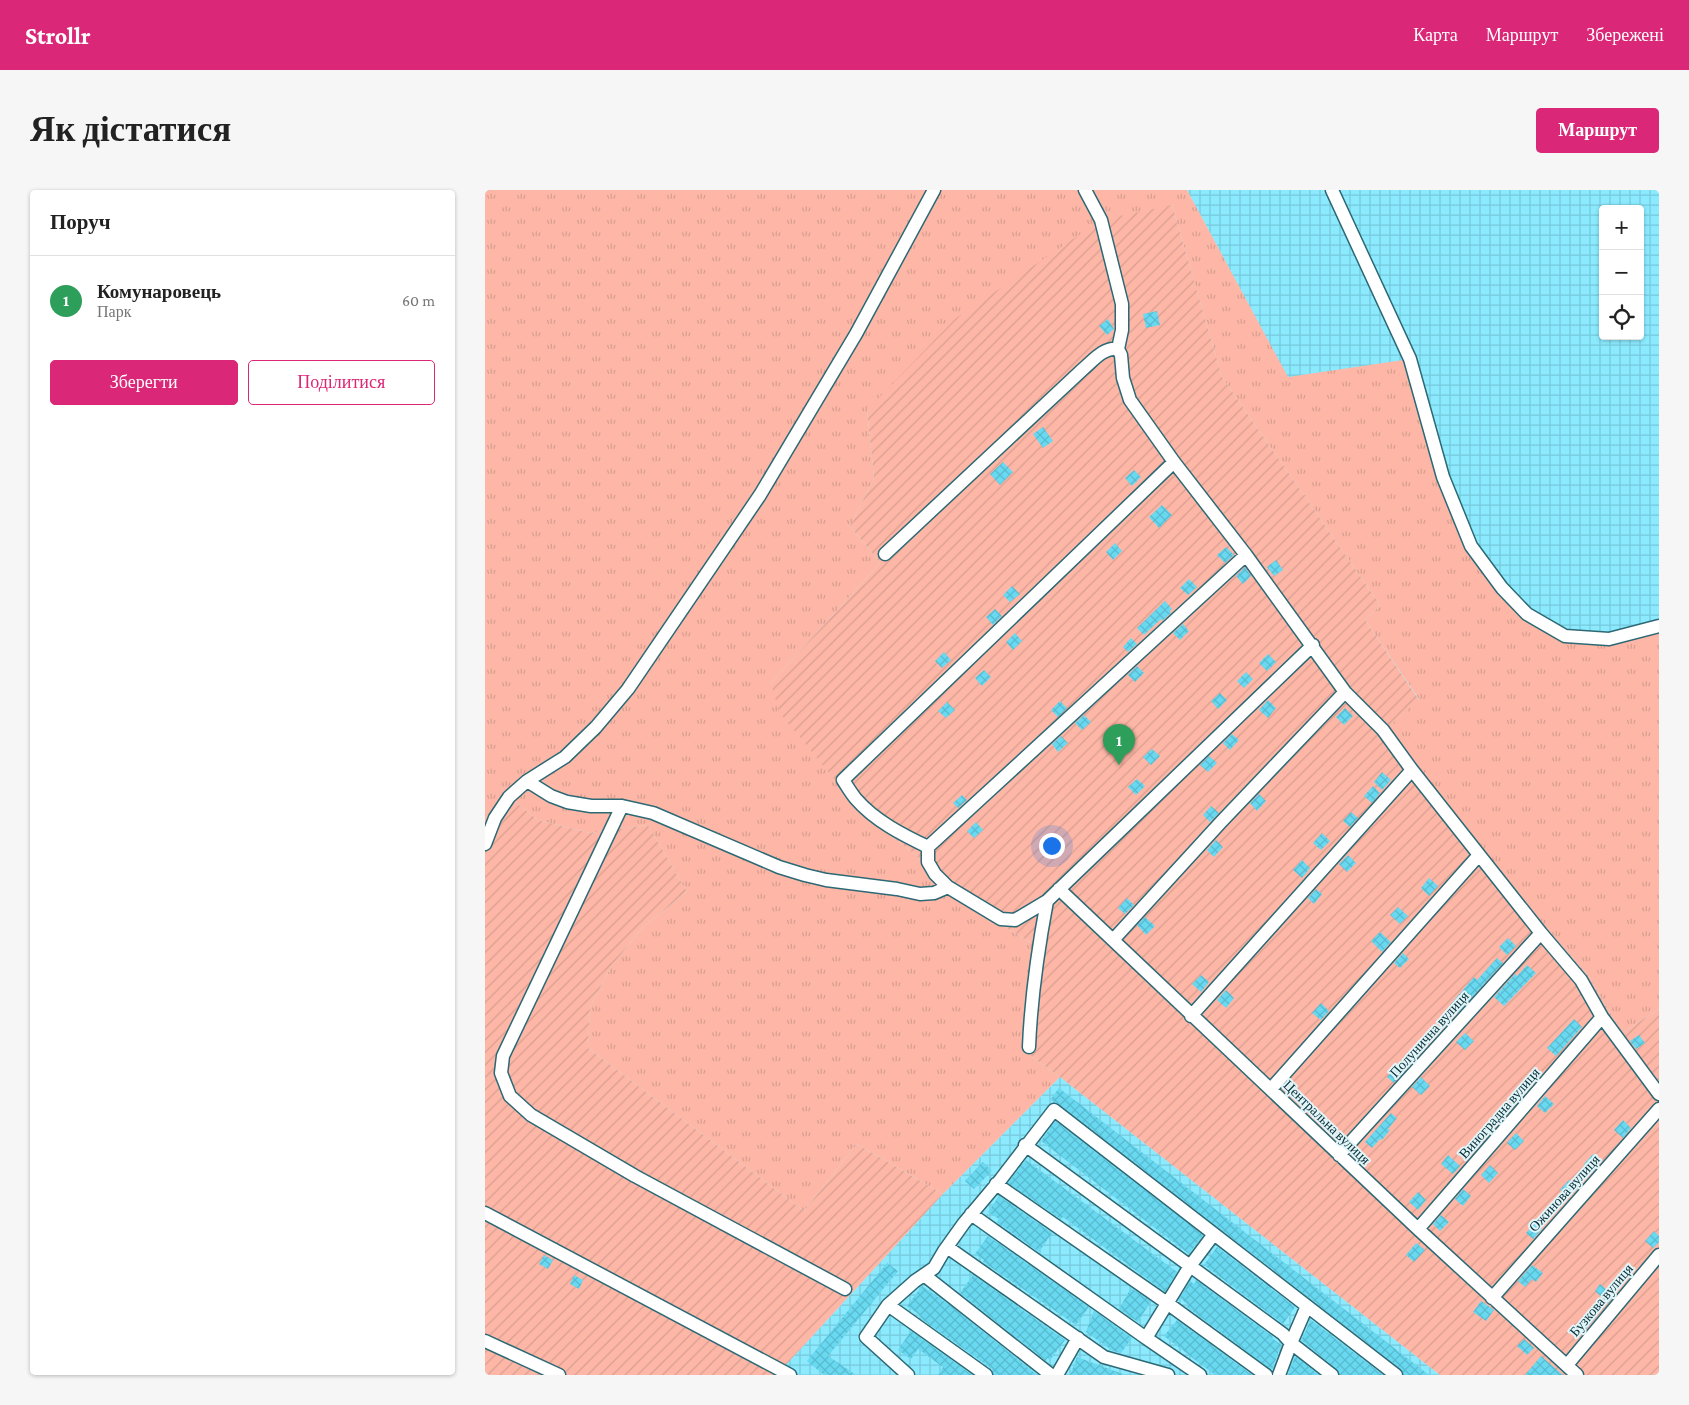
<!DOCTYPE html>
<html lang="uk">
<meta charset="utf-8">
<style>
:root{--surface:#fff;--page:#f6f6f6;--text:#222;--muted:#767676;--line:#e0e0e0;--accent:#db2777}
body{margin:0;font-family:"Crimson Pro",serif;background:var(--page);color:var(--text)}
.controls{position:absolute;right:15px;top:15px;display:grid;overflow:hidden;border-radius:5px;box-shadow:0 1px 4px #0004}
.controls button{width:45px;height:45px;display:grid;place-items:center;padding:0;border:0;border-bottom:1px solid var(--line);background:var(--surface);color:var(--text);font:25px sans-serif}
.you{position:absolute;left:566px;top:655px;width:18px;height:18px;margin:-12px;border:4px solid #fff;border-radius:50%;background:#1a73e8;box-shadow:0 0 0 8px #1a73e833}
.badge{display:grid;place-items:center;width:32px;height:32px;border-radius:50%;background:var(--accent);color:#fff;font-size:16px;font-weight:700}
.pin{position:absolute;translate:-50% -41px;filter:drop-shadow(0 1px 2px #0008)}
.pin::after{content:'';position:absolute;top:26px;width:18px;height:15px;background:inherit;clip-path:polygon(0 0,100% 0,50% 100%)}
.list{margin:0;padding:0;list-style:none}
h2{display:flex;justify-content:space-between;align-items:center;height:65px;margin:0;padding:0 20px;font-size:21px}
h2 small{font-size:16px;font-weight:400;color:var(--muted)}
.list li{display:grid;grid-template-columns:32px 1fr auto;gap:15px;align-items:center;box-sizing:border-box;height:90px;padding:0 20px;border-top:1px solid var(--line)}
.list b{display:block;font-size:19px;white-space:nowrap}
.list p{margin:0;font-size:16px;white-space:nowrap;color:var(--muted)}
.list em{font-size:16px;font-style:normal;color:var(--muted)}
.actions{display:flex;gap:10px;padding:15px 20px}
.actions a{flex:1;padding:11px 0;border:1px solid var(--accent);border-radius:5px;text-align:center;font-size:18px;color:var(--accent)}
.actions .main{background:var(--accent);color:#fff}
.icon{flex:none;width:28px;height:28px;fill:none;stroke:currentColor;stroke-width:2;stroke-linecap:round;stroke-linejoin:round}
.map{position:relative;flex:none;width:1174px;height:1185px;overflow:hidden;border-radius:5px}
header{display:flex;align-items:center;gap:30px;box-sizing:border-box;height:70px;padding:0 25px;background:var(--accent);color:#fff}
header strong{font-size:24px}
nav{display:flex;gap:28px;margin-inline-start:auto;font-size:18px}
.intro{display:flex;align-items:center;justify-content:space-between;box-sizing:border-box;height:120px;padding:0 30px}
h1{margin:0;font-size:35px}
.button{padding:12px 22px;border-radius:5px;background:var(--accent);color:#fff;font-size:18px;font-weight:700}
main{display:flex;gap:30px;padding:0 30px}
aside{flex:1;background:var(--surface);border-radius:5px;box-shadow:0 1px 4px #0004}
.map>svg:first-child{display:block}
.industrial{fill:url(#industrial-grid);fill-rule:evenodd}
.grass{fill:url(#grass-tufts)}
.garden{fill:url(#garden-furrows)}
.building{fill:url(#building-cross-hatch)}
.lines{fill:none;stroke-linecap:round;stroke-linejoin:round}
.minor-casing{stroke:#2c6975;stroke-width:15}
.minor{stroke:#fff;stroke-width:12}
.labels{text-anchor:middle;dominant-baseline:central;stroke-width:4;stroke-linejoin:round;paint-order:stroke}
.street-label{font-size:14px;fill:#072d35;stroke:#e2f6fa}
</style>
<header>
<strong>Strollr</strong>
<nav><a>Карта</a><a>Маршрут</a><a>Збережені</a></nav>
</header>
<div class="intro"><h1>Як дістатися</h1><a class="button">Маршрут</a></div>
<main>
<aside>
<h2>Поруч<small></small></h2>
<ul class="list">
<li><span class="badge" style="background:#2e9e5b">1</span><div><b>Комунаровець</b><p>Парк</p></div><em>60 m</em></li>
</ul>
<div class="actions"><a class="main">Зберегти</a><a>Поділитися</a></div>
</aside>
<div class="map">
<svg width="1174" height="1185" viewBox="0 0 1174 1185">
<defs>
<pattern id="industrial-grid" width="8" height="8" patternUnits="userSpaceOnUse" patternTransform="scale(1.25)"><rect width="8" height="8" fill="#8beafe"/><path d="M0 4h8M4 0v8" fill="none" stroke="#76c9da"/></pattern>
<pattern id="grass-tufts" width="24" height="20" patternUnits="userSpaceOnUse" patternTransform="scale(1.25)"><rect width="24" height="20" fill="#feb7a6"/><path d="M3 7l-1-3M5 7V3M7 7l1-3M15 17l-1-3M17 17v-4M19 17l1-3" fill="none" stroke="#d89e90"/></pattern>
<pattern id="garden-furrows" width="10" height="10" patternUnits="userSpaceOnUse" patternTransform="scale(1.25)"><rect width="10" height="10" fill="#feb7a6"/><path d="M-1 1l2-2M0 10L10 0M9 11l2-2" fill="none" stroke="#d89e90"/></pattern>
<pattern id="building-cross-hatch" width="8" height="8" patternUnits="userSpaceOnUse" patternTransform="scale(1.25)"><rect width="8" height="8" fill="#68d9f1"/><path d="M0 0l8 8M0 8l8-8" fill="none" stroke="#59bbcf"/></pattern>
</defs>
<rect width="100%" height="100%" fill="#b3f0fe"/>
<path class="industrial" d="M702,0H1174V436L1124,449L1080,446L1042,424L803,188ZM1118,19H1155V146H1118Z
M575,887L955,1185H309L298,1178L458,1004Z"/>
<path class="grass" d="M0,0H702L803,187L925,169L986,356L1017,398L1080,446L1124,449L1174,436V819L1137,843L1103,785L1060,736L902,538L934,509L880,430L895,415L737,187L687,15L382,220L389,288L365,336L395,373L286,493L384,629L432,666L439,676L515,734L548,754L544,784L539,861L575,887L458,1004L372,954L319,1021L103,858L105,817L126,777L158,737L202,702L163,635L105,643L53,630L24,607L0,654Z"/>
<path class="garden" d="M687,15L737,187L895,415L880,430L934,510L902,538L1060,736L1103,785L1137,843L1174,819V1185H955L575,887L539,861L544,784L548,754L515,734L439,676L432,666L384,629L368,612L294,522L286,493L395,373L365,336L389,288L382,220L470,129L616,30Z
M24,607L53,630L105,643L163,635L202,702L158,737L126,777L105,817L103,858L319,1021L372,954L458,1004L298,1178L309,1185H0V654Z"/>
<path class="building" d="M672,121L675,135L661,138L658,124Z
M623,129L629,139L622,145L614,136Z
M558,237L568,251L558,258L548,244Z
M518,272L528,282L515,295L505,284Z
M649,280L656,287L647,296L640,288Z
M677,315L687,325L674,338L664,327Z
M630,353L637,361L628,370L621,362Z
M741,357L749,365L740,373L732,365Z
M791,370L798,380L789,386L782,377Z
M760,377L766,386L758,394L751,386Z
M704,389L712,397L703,405L695,398Z
M527,396L535,404L525,412L518,405Z
M680,411L687,419L685,421L686,423L677,431L676,429L659,445L652,438Z
M510,419L517,426L508,435L501,427Z
M698,434L704,441L695,450L688,443Z
M530,443L537,451L528,460L521,452Z
M646,448L652,454L643,462L638,457Z
M459,462L466,470L457,478L450,471Z
M783,464L791,472L782,481L774,473Z
M652,476L659,483L650,492L643,485Z
M499,480L506,487L497,496L490,488Z
M761,482L768,489L759,498L752,491Z
M735,503L742,510L733,519L726,511Z
M783,510L791,518L783,528L774,520Z
M575,511L582,518L573,527L566,520Z
M462,512L470,520L461,528L453,521Z
M860,518L868,526L859,535L851,527Z
M599,525L606,532L597,540L590,533Z
M747,544L754,550L745,560L738,553Z
M576,546L583,553L573,562L567,554Z
M667,559L675,566L666,575L658,567Z
M724,566L732,573L723,582L715,575Z
M897,582L906,590L897,600L889,592Z
M652,589L660,596L651,605L643,597Z
M888,596L895,603L887,613L879,606Z
M774,604L781,611L772,621L765,613Z
M477,605L482,610L473,618L468,613Z
M726,616L734,623L725,632L718,625Z
M866,622L873,628L865,637L858,631Z
M491,632L498,640L489,648L482,641Z
M837,643L845,651L836,660L828,653Z
M731,650L738,657L729,667L722,660Z
M863,665L871,673L862,682L854,674Z
M817,670L825,678L817,688L808,680Z
M944,688L953,696L944,706L936,698Z
M831,699L837,704L829,714L823,708Z
M642,708L649,715L640,724L633,718Z
M913,717L923,726L915,734L905,725Z
M660,727L670,736L661,745L652,735Z
M895,742L906,752L897,762L886,751Z
M1023,748L1031,756L1022,765L1014,757Z
M918,763L924,769L915,778L909,773Z
M1012,768L1018,773L973,823L965,815L989,787L992,790Z
M1042,775L1051,783L1019,816L1009,807L1030,784L1032,786Z
M716,785L724,792L716,802L707,794Z
M741,800L749,808L741,818L732,810Z
M836,813L844,821L836,830L827,823Z
M1089,829L1097,837L1071,866L1062,858Z
M980,843L989,851L980,860L971,852Z
M1154,845L1160,853L1151,859L1145,851Z
M922,871L926,874L909,893L902,887L911,877L914,880Z
M936,887L945,896L936,905L927,897Z
M574,898L944,1185H919L916,1179L574,914L565,910Z
M1060,906L1069,914L1060,923L1052,916Z
M906,923L912,928L903,939L905,940L897,950L895,949L887,958L880,952Z
M1138,930L1146,938L1138,948L1129,940Z
M570,931L718,1045L704,1064L556,951Z
M1031,943L1039,951L1030,960L1022,953Z
M1108,964L1116,972L1108,982L1099,974Z
M963,965L975,976L968,984L956,974Z
M541,970L692,1082L680,1102L578,1027L576,1029L523,993Z
M498,972L507,981L489,999L480,991Z
M1005,975L1013,983L1004,993L996,985Z
M1084,990L1093,998L1084,1007L1075,1000Z
M978,999L986,1006L978,1016L970,1009Z
M933,1002L941,1010L933,1020L924,1012Z
M514,1006L567,1043L554,1062L512,1032L514,1029L503,1022Z
M956,1025L964,1032L955,1041L948,1034Z
M1050,1033L1057,1039L1048,1049L1041,1043Z
M1169,1041L1174,1046V1052L1168,1058L1160,1051Z
M503,1046L604,1117L591,1135L498,1072L499,1070L490,1064Z
M931,1053L940,1060L929,1072L921,1065Z
M732,1057L810,1117L798,1134L719,1075Z
M59,1065L68,1070L63,1079L54,1074Z
M402,1073L413,1081L343,1166L371,1185H339L322,1171Z
M1047,1075L1058,1083L1051,1092L1047,1089L1040,1097L1033,1091Z
M89,1085L98,1090L94,1099L85,1094Z
M488,1085L580,1150L565,1170L562,1168L561,1171L475,1103Z
M711,1090L788,1147L787,1148L796,1155L787,1180L702,1117L703,1115L695,1108L705,1091L709,1094Z
M1115,1094L1129,1106L1123,1113L1110,1101Z
M437,1096L466,1116L551,1184L550,1185H509L506,1178L435,1128L436,1126L422,1116Z
M646,1098L666,1111L653,1132L634,1119Z
M996,1111L1009,1120L1001,1131L988,1122Z
M609,1121L647,1148L636,1163L628,1161L601,1142Z
M1106,1123L1111,1127L1096,1145L1091,1141Z
M692,1130L767,1185H730L679,1146Z
M826,1130L898,1185H855L852,1179L816,1150Z
M426,1141L487,1185H453L458,1177L433,1159L426,1169L413,1160Z
M1039,1149L1049,1158L1042,1165L1032,1156Z
M810,1166L834,1185H803Z
M1056,1166L1078,1185H1040Z
M592,1167L638,1184V1185H585Z"/>
<g class="lines">
<g class="minor-casing">
<path id="minor" d="M600,0L616,30L637,114V140L633,159L636,165L638,188L645,210L689,272L761,365L860,502L898,540L927,580L1056,743L1096,790L1117,827L1174,904
M847,0L925,169L958,287L986,356L1017,398L1042,424L1080,446L1124,449L1174,436
M689,272L358,590C362,596 366,603 371,609C390,631 418,645 443,657V672L450,684L463,697L516,729L530,730L562,711L828,455
M400,364L597,180C608,171 618,157 633,159
M42,591L66,606L82,612L106,616H137L168,623L294,677L320,685L341,690L412,699L435,704L449,703L463,697
M137,616L18,866L16,883L25,906L46,925L150,986L360,1099
M0,654L10,628L24,607L42,591L80,567L111,537L143,499L275,305L371,144L449,0
M443,657L761,365
M574,699L933,1039L1092,1185
M628,750L736,632L860,502
M706,826L927,580
M544,857C546,807 553,759 562,711
M786,899L994,665
M540,955L798,1144L806,1153L794,1185
M854,965L1056,743
M511,994L682,1113L781,1185
M0,1023L305,1185
M486,1024L661,1148
M933,1039L1117,827
M729,1044L911,1185
M462,1057L619,1167L683,1185
M439,1085L566,1185
M1007,1108L1174,919
M403,1115L501,1185
M822,1116L806,1153L847,1185
M0,1151L74,1185
M1082,1175L1174,1065
M423,1185L381,1147L403,1115L430,1091L449,1078L459,1061L479,1033L516,989L569,920L729,1044L705,1076L661,1148L715,1185
M572,1185L593,1148"/>
</g>
<use href="#minor" class="minor"/>
</g>
<g class="labels">
<g class="street-label">
<text transform="translate(944 844) rotate(-48)">Полунична вулиця</text>
<text transform="translate(1014 923) rotate(-49)">Виноградна вулиця</text>
<text transform="translate(842 932) rotate(44)">Центральна вулиця</text>
<text transform="translate(1079 1003) rotate(-48)">Ожинова вулиця</text>
<text transform="translate(1116 1110) rotate(-50)">Бузкова вулиця</text>
</g>
</g>
</svg>
<div class="controls">
<button>+</button>
<button>−</button>
<button><svg class="icon" aria-label="locate" viewBox="0 0 24 24"><circle cx="12" cy="12" r="6"/><path d="M12 2v4M12 18v4M2 12h4M18 12h4"/></svg></button>
</div>
<div class="you"></div>
<div class="pin badge" style="left:634px;top:575px;background:#2e9e5b">1</div>
</div>
</main>
